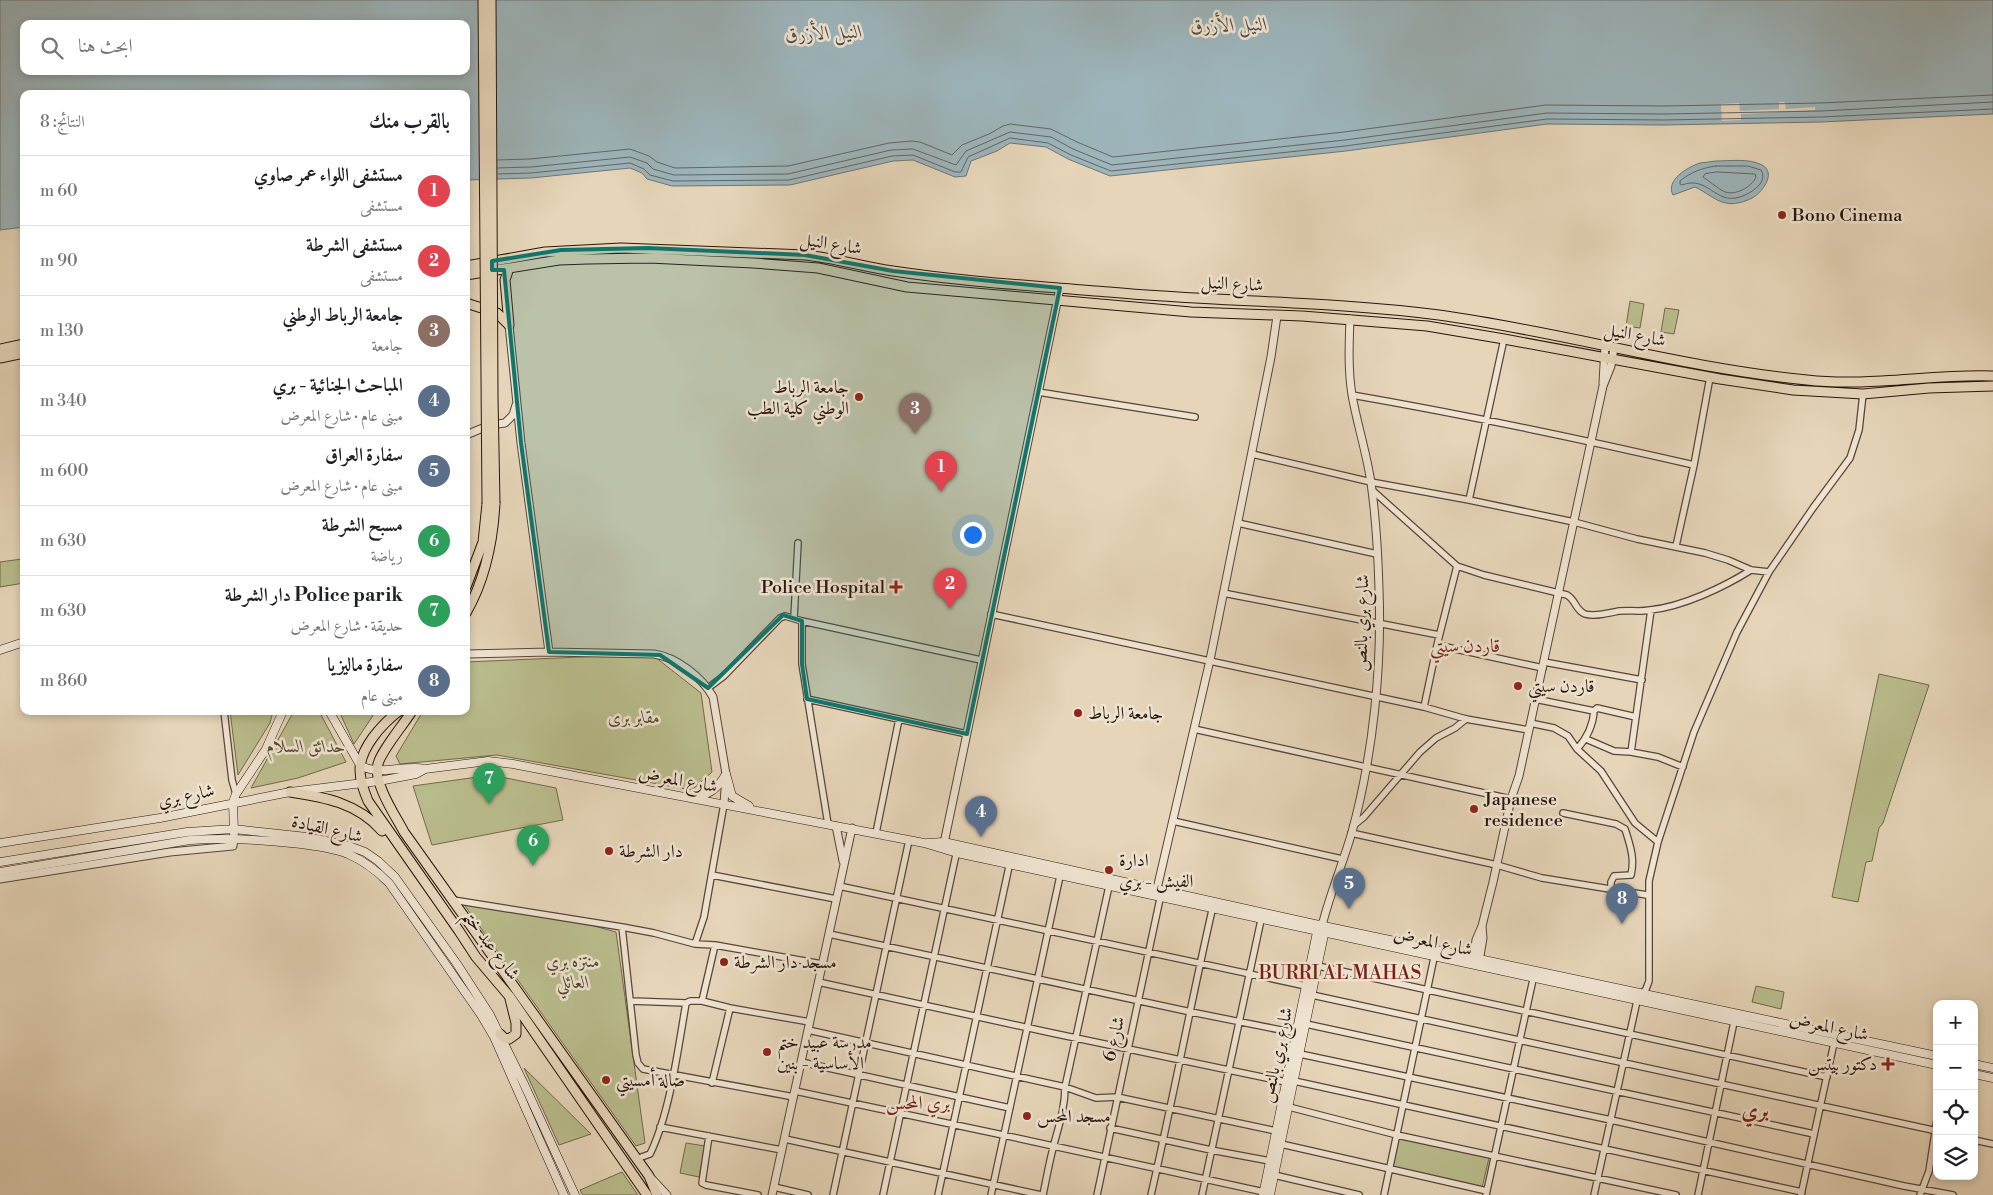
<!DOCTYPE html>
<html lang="ar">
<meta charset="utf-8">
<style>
:root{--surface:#fff;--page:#f2f2f2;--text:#202124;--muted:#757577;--line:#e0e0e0;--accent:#2563eb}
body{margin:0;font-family:"Libre Bodoni",Amiri,serif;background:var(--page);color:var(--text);direction:rtl}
.controls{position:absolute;right:15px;bottom:15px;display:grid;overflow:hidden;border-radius:10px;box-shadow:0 2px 8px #0003}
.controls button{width:45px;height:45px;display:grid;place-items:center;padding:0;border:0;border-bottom:1px solid var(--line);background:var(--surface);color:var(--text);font:25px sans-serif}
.you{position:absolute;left:972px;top:534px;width:18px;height:18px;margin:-12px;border:4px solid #fff;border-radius:50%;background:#1a73e8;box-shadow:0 0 0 8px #1a73e833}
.badge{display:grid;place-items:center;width:32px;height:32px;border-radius:50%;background:var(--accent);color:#fff;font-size:16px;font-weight:700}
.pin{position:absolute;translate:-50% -41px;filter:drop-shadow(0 1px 2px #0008)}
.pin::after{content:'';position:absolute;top:26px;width:18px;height:15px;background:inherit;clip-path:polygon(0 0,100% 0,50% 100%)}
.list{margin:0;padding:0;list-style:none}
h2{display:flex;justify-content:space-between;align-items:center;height:65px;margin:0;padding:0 20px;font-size:21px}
h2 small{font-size:16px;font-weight:400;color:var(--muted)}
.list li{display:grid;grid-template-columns:32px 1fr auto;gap:15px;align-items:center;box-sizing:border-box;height:70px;padding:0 20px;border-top:1px solid var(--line)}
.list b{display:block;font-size:19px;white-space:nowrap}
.list p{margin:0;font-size:16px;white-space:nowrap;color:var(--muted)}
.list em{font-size:16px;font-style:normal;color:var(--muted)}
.icon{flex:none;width:28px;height:28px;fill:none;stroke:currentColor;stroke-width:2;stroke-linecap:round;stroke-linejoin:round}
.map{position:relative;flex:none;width:1993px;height:1195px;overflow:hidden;direction:ltr}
.search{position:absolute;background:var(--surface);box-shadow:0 2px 8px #0003;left:20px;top:20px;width:450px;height:55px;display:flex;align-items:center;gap:12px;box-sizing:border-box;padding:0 18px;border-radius:10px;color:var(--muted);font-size:19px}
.panel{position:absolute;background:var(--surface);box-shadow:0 2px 8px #0003;left:20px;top:90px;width:450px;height:625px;border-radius:10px;direction:rtl}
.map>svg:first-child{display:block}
.green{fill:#b9bc8c;stroke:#71684c}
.water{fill:#9db5bb;stroke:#6f7575;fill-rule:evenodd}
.pier{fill:#e6d5b9}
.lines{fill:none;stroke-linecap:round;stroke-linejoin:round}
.shore{stroke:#636564;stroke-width:1}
.minor-casing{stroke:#584537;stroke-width:8}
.tertiary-casing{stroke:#584537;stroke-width:9}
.secondary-casing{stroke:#29150c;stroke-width:9}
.primary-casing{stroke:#29150c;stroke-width:11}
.minor{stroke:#efe4d2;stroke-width:5.5}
.tertiary{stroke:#efe4d2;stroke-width:7}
.secondary{stroke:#efe4d2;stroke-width:8}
.primary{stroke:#e6d5b9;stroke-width:9}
.primary-bridge-casing{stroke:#29150c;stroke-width:11;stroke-linecap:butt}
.primary-bridge{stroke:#e6d5b9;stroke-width:9}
.marked{fill:#0f766e;fill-opacity:0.2;stroke:#0f766e;stroke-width:4;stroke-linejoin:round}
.poi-dot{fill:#8f2418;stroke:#efe4d2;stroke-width:2}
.labels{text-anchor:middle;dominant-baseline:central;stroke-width:5;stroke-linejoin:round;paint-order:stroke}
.poi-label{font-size:18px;fill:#29150c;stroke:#efe4d2;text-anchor:start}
.street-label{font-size:18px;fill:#29150c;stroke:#efe4d2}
.park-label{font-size:18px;font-style:italic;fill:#544732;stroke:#efe4d2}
.water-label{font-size:19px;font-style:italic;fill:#524d49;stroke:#efe4d2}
.neighbourhood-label{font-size:19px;fill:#7a1f14;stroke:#efe4d2}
.district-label{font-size:22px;font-weight:bold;fill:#7a1f14;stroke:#efe4d2}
</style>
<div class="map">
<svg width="1993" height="1195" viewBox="0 0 1993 1195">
<rect width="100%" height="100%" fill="#e6d5b9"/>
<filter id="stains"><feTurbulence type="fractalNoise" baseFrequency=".004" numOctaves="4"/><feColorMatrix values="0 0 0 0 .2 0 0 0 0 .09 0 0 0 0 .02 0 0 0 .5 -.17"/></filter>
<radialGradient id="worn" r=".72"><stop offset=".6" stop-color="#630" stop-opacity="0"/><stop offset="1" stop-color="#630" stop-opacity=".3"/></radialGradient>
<path class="green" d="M1630,301L1644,304L1640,328L1626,326Z
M1665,308L1679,310L1674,334L1661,332Z
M22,559L24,583L0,587V562Z
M604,656L655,657L701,693L712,772L692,790L497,755L400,764L396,756L423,711H466V662Z
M1879,674L1929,685L1883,823L1879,828L1872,861L1866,862L1858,902L1832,897Z
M230,711H273L270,723L238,775Z
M294,711H319L346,762L298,778L251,788Z
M339,711H376L354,744Z
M485,776H496L556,788L563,820L432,845L413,786Z
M463,903L576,921L616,932L645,1143L636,1146Z
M1756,986L1784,992L1781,1009L1752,1002Z
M524,1068L591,1134L559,1145Z
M1398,1138L1489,1158L1482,1188L1392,1168Z
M686,1143L705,1146L699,1177L680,1173Z
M622,1172L638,1195H583L580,1190Z"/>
<path class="water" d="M0,0H1993V114L1821,122L1664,125L1547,124L1346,151L1110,176L1068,159L1046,147L1010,143L997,151L971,161L966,176L955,177L913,160L893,161L790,185L672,186L647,179L642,173L630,168L531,178L466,180V94H24V227L0,230ZM24,24H466V71H24Z
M1716,161C1730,161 1749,158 1762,165C1777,173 1762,193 1752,198C1745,202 1733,205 1726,203C1715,201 1706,192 1695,187L1673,195C1665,180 1688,167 1700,163C1705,162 1711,162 1716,161Z"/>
<path class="pier" d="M1779,102H1785L1786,109L1815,107V110L1741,114V120L1722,121L1721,104L1739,103L1740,111L1779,109Z"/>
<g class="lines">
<path class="shore" d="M497,160L530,159L630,149L649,156L657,162L675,168L788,166L889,143L912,141L920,142L952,155L962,145L989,134L1003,126L1010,124L1051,129L1077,142L1113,157L1344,132L1546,105L1664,106L1820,103L1993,95
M1716,166H1748L1761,170C1764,175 1763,180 1760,184C1754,191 1748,194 1740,197C1715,205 1708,175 1682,185L1680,184V181C1691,172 1702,168 1716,166Z
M497,168L531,167L630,157L647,163L653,169L674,175L788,174L891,150L913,149L956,165L966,151L1010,132L1051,137L1073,149L1112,165L1345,140L1547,113L1664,114L1821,111L1993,102
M1717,172L1755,174L1756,177C1752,187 1734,197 1723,191C1716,187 1709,181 1703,177L1705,174Z
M498,174L531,173L630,163L644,169L650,175L673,181L789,180L892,156L913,155L955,172H961L968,157L1010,138L1048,143L1071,155L1111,171L1345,146L1547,119L1664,120L1821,117L1993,109"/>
<g class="minor-casing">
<path id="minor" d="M1038,392L1195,417
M1352,395C1467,415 1581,439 1694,465
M1252,454L1371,482L1469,500L1574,522L1637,539L1705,553L1728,560L1751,570L1769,572
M1372,490L1457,566L1437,645
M1469,500L1504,339
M1238,523L1377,554
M1676,546L1694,465L1710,377
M1457,566L1484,575L1567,595C1576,600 1575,610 1585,614C1594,617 1609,613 1619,611C1630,610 1640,612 1650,610C1682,607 1724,587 1751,570
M1223,593L1439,635
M991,614L1424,707L1466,719L1529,730
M794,618L798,543
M802,621L981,660
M1544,662L1642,680
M708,688L724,676L780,618L785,616L802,621V664L828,824
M807,699L967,734
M1535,699L1594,711L1597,708L1636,717
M1424,707L1437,645L1543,668
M224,711L232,780L236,794
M1530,723L1554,728L1568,736L1577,749L1601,771L1635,823L1658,842
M1194,729L1511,799
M1586,739L1614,751L1631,752L1658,757L1683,767
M1577,749C1587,738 1593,726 1594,711
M1631,752L1651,610
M1563,813L1616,824L1625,829C1630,845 1635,858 1631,875L1614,876L1611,882V890
M1173,821L1342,859
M1353,826L1364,817L1420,752L1436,738L1455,728L1466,719
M876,833L899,719
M1351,833L1497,865L1542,878L1647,895
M712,875L836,899
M839,886L1306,986
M453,900L622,927L654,933L695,944L715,945L822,964
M622,927L636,1055L638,1063L643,1069L794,1097
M829,934L1191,1012L1296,1033
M695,944L704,917L724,804
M1318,966L1827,1077
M818,982L1052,1033L1286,1082
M1312,995L1937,1131
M631,1001L686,1003L690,1001H702L730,1008L810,1022
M702,1001L715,945
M1306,1024L1814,1134
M808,1030L1065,1087L1096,1098L1117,1097L1276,1131
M1300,1054L1611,1120L1904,1186L1953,1195
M801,1062L1010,1108
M1294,1081L1802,1192
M712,1083L730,1008
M795,1091L1003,1135L1264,1192
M1289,1107L1397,1135L1676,1195
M660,1127L782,1150
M1110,1128L1211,1150L1270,1161
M709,1136L702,1183L706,1185L758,1195
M785,1139L1041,1195
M1974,1140L1993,1144
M1281,1144L1487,1191
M636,1159L650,1154C670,1113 678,1049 686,1003
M1274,1175L1359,1195
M774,1187L808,1195
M833,1195L909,840
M883,1195L957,850
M938,1195L1010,862
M991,1195L1060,876
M1043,1195C1046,1180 1049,1164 1053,1148C1058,1128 1065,1109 1065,1087L1109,886
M1097,1195L1161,894
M1151,1195C1173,1099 1191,1002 1213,906
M1202,1195L1261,920
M1384,1195L1435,953
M1486,1195L1534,975
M1594,1195L1637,1001L1646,989L1649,981V881L1658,842L1694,732L1737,632L1769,572L1813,508L1850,458L1859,430L1863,394
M1698,1195L1734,1022
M1801,1195L1834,1043
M1920,1195L1929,1171L1937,1120"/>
</g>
<g class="tertiary-casing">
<path id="tertiary" d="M509,325L521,443L549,652
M1603,383L1605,346
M466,435L490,425L505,423L513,415L516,405
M466,654L549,652L654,654C676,657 702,677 713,697L726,774L724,804
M836,826L843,861
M943,848L1060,288
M0,879L170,852L233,846L234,838
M1156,893L1210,660L1271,357L1277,316
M1319,925L1323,922C1331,891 1343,863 1352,832C1373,755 1382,668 1379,589C1378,554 1376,518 1371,483C1367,454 1357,424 1352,395C1348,370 1349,345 1350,319
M1479,962L1483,938L1482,926
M1472,963L1476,940L1482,926L1493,882L1511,799L1519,776L1603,386L1611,366L1614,348
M652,1179L667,1195
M772,1195L852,828"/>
</g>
<g class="secondary-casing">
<path id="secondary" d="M0,650L24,642
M329,711L360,765C378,777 405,764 425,769L488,761L513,764L924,843L957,853L1937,1065
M726,774L732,796L749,806
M695,797C711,794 718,788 726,774
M234,833L233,802L236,794L266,749L283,711
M0,843L160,818L290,792L379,781L416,774L425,769
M927,843L944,842L1319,925L1937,1056
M0,862L187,832L234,829L307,837L349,846L365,852L378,861L395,877L457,964L490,1015L524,1084L575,1195
M0,872L190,840C224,838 256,839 291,843C309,845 330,847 348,854C364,861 377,871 389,883L481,1015L494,1037L564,1195
M1974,1064L1993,1068
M1974,1074L1993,1078
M1263,1195L1318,927
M1270,1195L1325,930"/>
</g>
<g class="primary-casing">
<path id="primary" d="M466,266L545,252L621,248L805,255C835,258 864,267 893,271C965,282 1037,286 1109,292C1219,302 1330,301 1439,315C1563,332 1683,368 1807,380C1869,387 1930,374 1993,376
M509,268L505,280L509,325
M466,275L559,260L588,259L649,258L753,263L818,268L907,287L1191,312L1302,316L1427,326L1504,339L1720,379L1793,390L1863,394L1929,388L1993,386
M466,303L497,313L509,325
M0,349L24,344
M0,358L24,353
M466,587L483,542L487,504
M466,613C485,580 493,541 495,503
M399,711C382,724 360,748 360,770C360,781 364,791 368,801L459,931L476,957L510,997L647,1195
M412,711C404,724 381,751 378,764C373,783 395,815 404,832L649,1176L657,1195
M290,792C324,797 358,803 382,831
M500,1034L504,1038L509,1039L516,1034V1023L510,999"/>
</g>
<use href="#minor" class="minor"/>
<use href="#tertiary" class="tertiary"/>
<use href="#secondary" class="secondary"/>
<use href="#primary" class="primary"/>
<g class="primary-bridge-casing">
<path id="primary-bridge" d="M483,0L487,504
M491,0L493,397L495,503"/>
</g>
<use href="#primary-bridge" class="primary-bridge"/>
</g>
<path class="marked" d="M648,248L805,255L893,271L1060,288L967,734L807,699L802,664V621L783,615L708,688L660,655L549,652L521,443L504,270H492V261L561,250Z"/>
<g class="poi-dot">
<circle cx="1782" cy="215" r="5"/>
<circle cx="859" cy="397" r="5"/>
<path d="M893.5 579.5h5v5h5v5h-5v5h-5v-5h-5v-5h5z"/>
<circle cx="1518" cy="686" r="5"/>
<circle cx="1078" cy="713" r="5"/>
<circle cx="1474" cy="809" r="5"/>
<circle cx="609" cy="851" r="5"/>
<circle cx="1109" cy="870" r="5"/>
<circle cx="724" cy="962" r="5"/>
<circle cx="767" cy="1052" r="5"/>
<path d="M1885.5 1056.5h5v5h5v5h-5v5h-5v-5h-5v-5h5z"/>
<circle cx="606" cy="1080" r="5"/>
<circle cx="1027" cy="1116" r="5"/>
</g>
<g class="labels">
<g class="poi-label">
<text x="1792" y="215">Bono Cinema</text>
<text x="849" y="387" text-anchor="end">جامعة الرباط<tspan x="849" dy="21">الوطني كلية الطب</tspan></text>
<text x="885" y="587" text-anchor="end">Police Hospital</text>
<text x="1528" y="686">قاردن سيتي</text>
<text x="1088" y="713">جامعة الرباط</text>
<text x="1484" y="799">Japanese<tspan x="1484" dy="21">residence</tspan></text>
<text x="619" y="851">دار الشرطة</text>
<text x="1119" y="860">ادارة<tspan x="1119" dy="21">الفيش - بري</tspan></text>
<text x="734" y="962">مسجد دار الشرطة</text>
<text x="777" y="1042">مدرسة عبيد ختم<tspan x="777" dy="21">الأساسية - بنين</tspan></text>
<text x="1877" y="1064" text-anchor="end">دكتور بيتس</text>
<text x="616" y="1080">صالة أمسيتي</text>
<text x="1037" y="1116">مسجد المحس</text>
</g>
<g class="street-label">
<text transform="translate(831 244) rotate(9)">شارع النيل</text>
<text transform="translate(1232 284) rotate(3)">شارع النيل</text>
<text transform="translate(1635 335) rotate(11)">شارع النيل</text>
<text transform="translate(1362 623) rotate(-89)">شارع بري بالنص</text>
<text transform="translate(678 780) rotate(10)">شارع المعرض</text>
<text transform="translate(186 796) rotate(-12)">شارع بري</text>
<text transform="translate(327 829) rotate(13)">شارع القيادة</text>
<text transform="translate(1433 942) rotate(12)">شارع المعرض</text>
<text transform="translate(491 945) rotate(53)">شارع عبد ختم</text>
<text transform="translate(1829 1027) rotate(12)">شارع المعرض</text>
<text transform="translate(1114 1039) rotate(-77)">شارع 6</text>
<text transform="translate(1277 1055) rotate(-78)">شارع بري بالنص</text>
</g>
<g class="park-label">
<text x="634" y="717">مقابر برى</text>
<text x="306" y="746">حدائق السلام</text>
<text x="573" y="961">منتزه بري<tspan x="573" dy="21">العائلي</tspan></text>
</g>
<g class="water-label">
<text transform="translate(1229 25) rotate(-1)">النيل الأزرق</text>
<text transform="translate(824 33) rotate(-2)">النيل الأزرق</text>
</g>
<g class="neighbourhood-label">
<text x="1465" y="646">قاردن سيتي</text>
<text x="1340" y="973">BURRI AL MAHAS</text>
<text x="918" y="1103">بري المحس</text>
</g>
<g class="district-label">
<text x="1755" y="1110">بري</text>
</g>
</g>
<rect width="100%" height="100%" filter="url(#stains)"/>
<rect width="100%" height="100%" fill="url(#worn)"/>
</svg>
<div class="controls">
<button>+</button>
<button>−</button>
<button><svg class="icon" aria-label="locate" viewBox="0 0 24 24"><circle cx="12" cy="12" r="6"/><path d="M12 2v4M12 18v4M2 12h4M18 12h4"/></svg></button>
<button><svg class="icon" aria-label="layers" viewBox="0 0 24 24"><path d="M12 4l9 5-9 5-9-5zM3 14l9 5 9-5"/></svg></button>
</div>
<div class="you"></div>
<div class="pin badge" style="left:941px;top:492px;background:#e0444e">1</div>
<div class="pin badge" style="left:950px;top:609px;background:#e0444e">2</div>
<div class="pin badge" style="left:915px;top:434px;background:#8d6e63">3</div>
<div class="pin badge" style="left:981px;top:837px;background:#5c6f8a">4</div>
<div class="pin badge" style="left:1349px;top:909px;background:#5c6f8a">5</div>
<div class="pin badge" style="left:533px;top:866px;background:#2e9e5b">6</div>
<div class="pin badge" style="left:489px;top:804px;background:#2e9e5b">7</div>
<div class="pin badge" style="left:1622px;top:924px;background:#5c6f8a">8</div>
<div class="search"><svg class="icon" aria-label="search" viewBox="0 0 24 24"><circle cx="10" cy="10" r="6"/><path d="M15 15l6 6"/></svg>ابحث هنا</div>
<section class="panel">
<h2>بالقرب منك<small>النتائج: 8</small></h2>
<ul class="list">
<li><span class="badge" style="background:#e0444e">1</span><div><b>مستشفى اللواء عمر صاوي</b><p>مستشفى</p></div><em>60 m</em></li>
<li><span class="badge" style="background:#e0444e">2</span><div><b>مستشفى الشرطة</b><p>مستشفى</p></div><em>90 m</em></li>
<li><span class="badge" style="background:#8d6e63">3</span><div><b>جامعة الرباط الوطني</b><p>جامعة</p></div><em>130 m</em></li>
<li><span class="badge" style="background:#5c6f8a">4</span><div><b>المباحث الجنائية - بري</b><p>مبنى عام · شارع المعرض</p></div><em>340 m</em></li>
<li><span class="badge" style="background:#5c6f8a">5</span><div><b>سفارة العراق</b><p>مبنى عام · شارع المعرض</p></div><em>600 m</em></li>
<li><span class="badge" style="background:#2e9e5b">6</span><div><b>مسبح الشرطة</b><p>رياضة</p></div><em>630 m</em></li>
<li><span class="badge" style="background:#2e9e5b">7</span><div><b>Police parik دار الشرطة</b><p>حديقة · شارع المعرض</p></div><em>630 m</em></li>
<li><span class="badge" style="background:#5c6f8a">8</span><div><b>سفارة ماليزيا</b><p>مبنى عام</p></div><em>860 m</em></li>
</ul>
</section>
</div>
